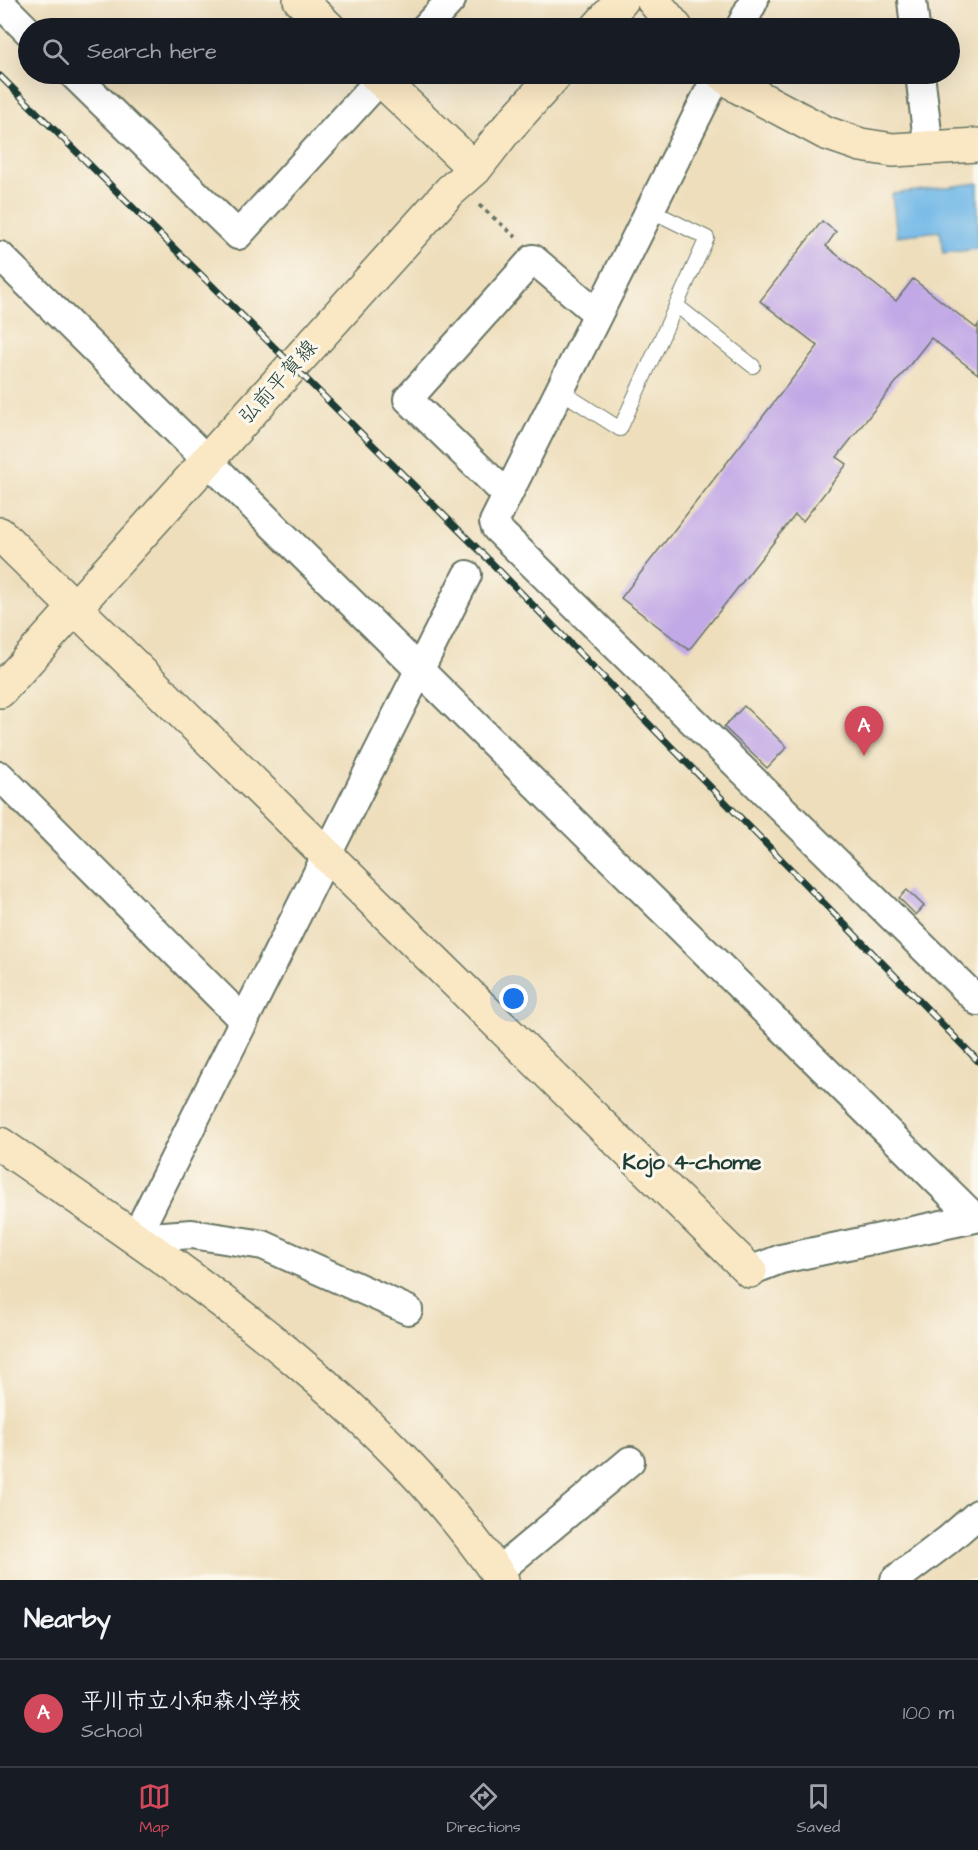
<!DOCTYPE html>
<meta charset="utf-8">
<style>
:root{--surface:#171b24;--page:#242831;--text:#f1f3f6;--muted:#9ea1a6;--line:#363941;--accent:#d1495b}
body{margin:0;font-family:"Architects Daughter","Klee One",sans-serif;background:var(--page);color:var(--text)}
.you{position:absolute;left:514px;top:999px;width:21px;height:21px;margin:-15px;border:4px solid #fff;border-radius:50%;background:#1a73e8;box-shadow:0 0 0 9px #1a73e833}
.badge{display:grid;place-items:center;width:39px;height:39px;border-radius:50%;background:var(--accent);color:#fff;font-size:20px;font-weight:700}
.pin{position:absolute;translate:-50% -50px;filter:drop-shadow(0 2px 3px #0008)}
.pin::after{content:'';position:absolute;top:32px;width:21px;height:18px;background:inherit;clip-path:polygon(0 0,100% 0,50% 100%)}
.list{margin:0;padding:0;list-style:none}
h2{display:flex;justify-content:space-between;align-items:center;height:78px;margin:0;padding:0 24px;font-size:26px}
h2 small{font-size:20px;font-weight:400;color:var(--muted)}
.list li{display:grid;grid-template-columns:39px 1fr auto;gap:18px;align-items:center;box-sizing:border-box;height:108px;padding:0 24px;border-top:2px solid var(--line)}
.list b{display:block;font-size:22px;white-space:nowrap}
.list p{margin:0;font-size:20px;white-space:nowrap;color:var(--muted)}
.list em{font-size:20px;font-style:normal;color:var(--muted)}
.icon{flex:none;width:33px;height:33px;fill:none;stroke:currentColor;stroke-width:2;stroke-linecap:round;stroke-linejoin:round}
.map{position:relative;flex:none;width:978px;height:1580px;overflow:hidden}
.search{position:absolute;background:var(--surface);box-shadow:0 6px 24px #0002;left:18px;right:18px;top:18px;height:66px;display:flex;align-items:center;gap:15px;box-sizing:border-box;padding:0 21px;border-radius:33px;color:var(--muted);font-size:22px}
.sheet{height:186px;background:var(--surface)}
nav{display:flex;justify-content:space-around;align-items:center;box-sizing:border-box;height:84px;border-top:2px solid var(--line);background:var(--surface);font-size:16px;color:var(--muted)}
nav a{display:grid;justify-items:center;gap:3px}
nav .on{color:var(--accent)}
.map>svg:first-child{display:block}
.water{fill:#6fb7e7;stroke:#477a8e;stroke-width:1.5}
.building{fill:#c1a8e6}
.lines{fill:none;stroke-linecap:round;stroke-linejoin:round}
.lane-casing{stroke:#677564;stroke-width:16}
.street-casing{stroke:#677564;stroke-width:32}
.secondary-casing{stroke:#677564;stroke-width:36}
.path{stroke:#677564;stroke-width:4;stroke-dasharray:4.5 4.5;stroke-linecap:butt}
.lane{stroke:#fff;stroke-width:14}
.street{stroke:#fff;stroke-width:28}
.secondary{stroke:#fae7c3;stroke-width:33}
.rail-casing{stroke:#1f3d34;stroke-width:7}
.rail{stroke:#fbf7ec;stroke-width:4.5;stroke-dasharray:14;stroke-linecap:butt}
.labels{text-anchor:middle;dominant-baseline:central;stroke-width:6;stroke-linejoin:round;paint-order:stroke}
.street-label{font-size:21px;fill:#1f3d34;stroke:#fbf7ec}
.neighbourhood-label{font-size:22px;font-weight:bold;fill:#1f3d34;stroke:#fbf7ec}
</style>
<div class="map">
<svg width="978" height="1580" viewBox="0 0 978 1580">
<rect width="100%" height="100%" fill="#fbf7ec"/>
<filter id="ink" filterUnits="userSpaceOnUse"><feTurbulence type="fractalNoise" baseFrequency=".0167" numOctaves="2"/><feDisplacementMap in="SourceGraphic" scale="12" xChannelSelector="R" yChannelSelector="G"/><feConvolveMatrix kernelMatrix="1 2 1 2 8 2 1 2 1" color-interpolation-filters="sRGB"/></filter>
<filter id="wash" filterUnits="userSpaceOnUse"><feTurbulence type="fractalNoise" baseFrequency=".008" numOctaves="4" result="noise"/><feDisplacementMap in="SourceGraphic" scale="24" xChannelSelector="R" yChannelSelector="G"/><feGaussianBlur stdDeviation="1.35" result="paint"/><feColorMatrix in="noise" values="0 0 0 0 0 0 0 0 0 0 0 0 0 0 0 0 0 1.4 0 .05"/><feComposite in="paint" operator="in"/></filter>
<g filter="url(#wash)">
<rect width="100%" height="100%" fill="#eedebc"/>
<path class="water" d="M978,183V249L943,253L940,231L897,236L892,194Z"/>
<g id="blocks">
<path class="building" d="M822,221L836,232L826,246L896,301L913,279L976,328L978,325V374L931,338L837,457L847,464L803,521L795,515L689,650L621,598L818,346L760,301Z
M744,706L787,747L767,768L724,727Z
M907,890L924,906L916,915L899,898Z"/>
</g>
</g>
<g filter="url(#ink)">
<use href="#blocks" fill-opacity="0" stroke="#677564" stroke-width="1.5"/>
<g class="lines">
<g class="lane-casing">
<path id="lane" d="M676,305L753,366
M559,390L620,429L707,238L650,210"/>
</g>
<g class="street-casing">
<path id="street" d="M912,0L915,28
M0,3L28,31
M425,28L451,0
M740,28L754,0
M73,74L238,235L385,74
M718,74L494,522L496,528L978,1001
M920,74L929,149
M0,256L975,1218
M507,495L408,399L533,259L598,314
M0,776L244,1021
M135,1238L467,575
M135,1238L192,1234L263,1245L408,1310
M750,1271L781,1259L975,1218L978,1215
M497,1572L630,1461
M895,1580L948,1540L978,1514"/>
</g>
<g class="secondary-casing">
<path id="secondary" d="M300,0L329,28
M653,0L676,28
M597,28L622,0
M375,74L475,169
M722,74L739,87L826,133L861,145L893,150L978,145
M0,534L750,1271
M0,691L450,191L475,169L503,133L556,74
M0,1144C181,1270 375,1395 502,1580"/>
</g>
<path class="path" d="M479,205L516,237"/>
<use href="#lane" class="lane"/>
<use href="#street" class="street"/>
<use href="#secondary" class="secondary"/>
<g class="rail-casing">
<path id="rail" d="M0,76L481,552L978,1061"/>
</g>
<use href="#rail" class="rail"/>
</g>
</g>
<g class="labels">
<g class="street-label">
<text transform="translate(278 382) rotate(-48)">弘前平賀線</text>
</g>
<g class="neighbourhood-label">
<text x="692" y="1162">Kojo 4-chome</text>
</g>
</g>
</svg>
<div class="you"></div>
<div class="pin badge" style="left:864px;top:756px">A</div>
<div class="search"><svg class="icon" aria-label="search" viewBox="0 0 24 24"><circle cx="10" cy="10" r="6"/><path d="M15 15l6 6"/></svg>Search here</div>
</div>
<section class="sheet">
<h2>Nearby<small></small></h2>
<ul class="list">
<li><span class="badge">A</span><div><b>平川市立小和森小学校</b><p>School</p></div><em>100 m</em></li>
</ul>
</section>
<nav>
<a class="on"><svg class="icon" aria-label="map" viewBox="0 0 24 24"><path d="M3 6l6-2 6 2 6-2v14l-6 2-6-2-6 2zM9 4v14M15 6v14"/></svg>Map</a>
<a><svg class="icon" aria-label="directions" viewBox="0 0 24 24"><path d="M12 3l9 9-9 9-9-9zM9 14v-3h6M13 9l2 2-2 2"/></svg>Directions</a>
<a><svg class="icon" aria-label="saved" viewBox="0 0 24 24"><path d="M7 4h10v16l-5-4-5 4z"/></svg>Saved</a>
</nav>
